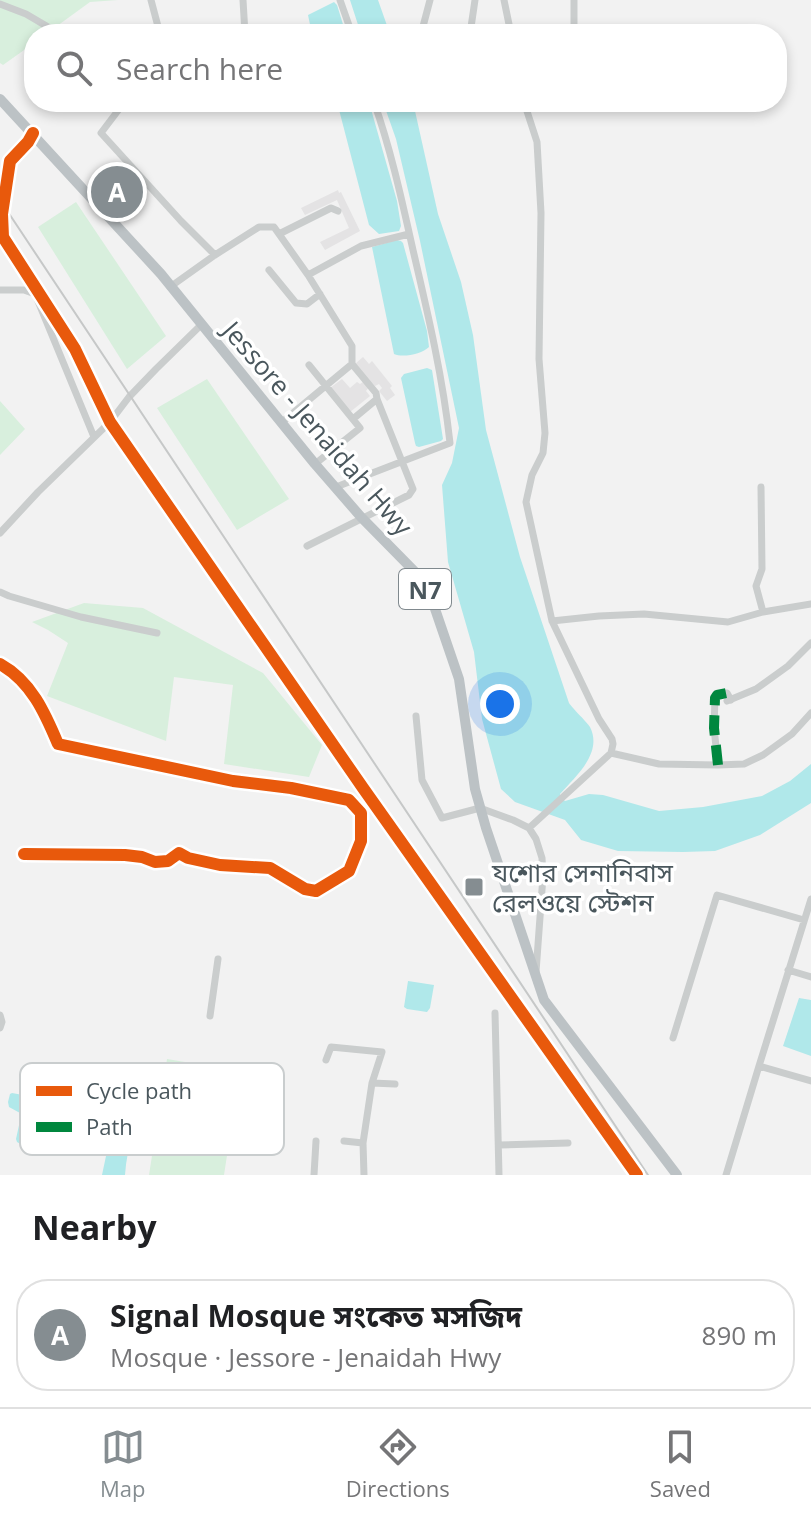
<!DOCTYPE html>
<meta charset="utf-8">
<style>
:root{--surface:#fff;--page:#f6f6f6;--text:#202124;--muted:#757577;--line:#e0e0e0;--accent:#858d91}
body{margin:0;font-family:"Open Sans","Noto Sans Bengali",sans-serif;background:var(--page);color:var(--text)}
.you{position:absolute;left:500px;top:704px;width:28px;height:28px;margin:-20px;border:6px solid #fff;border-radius:50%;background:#1a73e8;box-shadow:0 0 0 12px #1a73e833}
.badge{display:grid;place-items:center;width:52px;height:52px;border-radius:50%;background:var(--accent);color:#fff;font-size:26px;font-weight:700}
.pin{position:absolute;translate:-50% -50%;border:4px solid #fff;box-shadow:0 2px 8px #0006}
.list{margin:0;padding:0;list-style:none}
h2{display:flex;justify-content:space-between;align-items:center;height:104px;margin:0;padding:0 32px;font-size:34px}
h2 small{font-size:26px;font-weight:400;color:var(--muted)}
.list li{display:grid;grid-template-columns:52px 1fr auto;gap:24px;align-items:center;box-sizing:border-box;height:112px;margin:0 16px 16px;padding:0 16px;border:2px solid var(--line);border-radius:32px}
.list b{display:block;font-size:30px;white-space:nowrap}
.list p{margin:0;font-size:26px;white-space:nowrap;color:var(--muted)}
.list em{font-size:26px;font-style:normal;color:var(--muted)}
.icon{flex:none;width:44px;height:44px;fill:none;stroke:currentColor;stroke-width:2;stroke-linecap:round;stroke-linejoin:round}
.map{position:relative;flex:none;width:811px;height:1175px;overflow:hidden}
.search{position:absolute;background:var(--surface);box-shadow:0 4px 12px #0003;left:24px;right:24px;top:24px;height:88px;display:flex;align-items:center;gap:20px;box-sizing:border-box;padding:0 28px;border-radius:32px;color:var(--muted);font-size:30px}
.sheet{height:232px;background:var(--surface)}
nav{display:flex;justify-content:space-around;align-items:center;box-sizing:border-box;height:112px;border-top:2px solid var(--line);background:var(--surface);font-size:22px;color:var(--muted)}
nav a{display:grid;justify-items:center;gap:4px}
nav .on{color:var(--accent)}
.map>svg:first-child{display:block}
.education{fill:#e4e3e4}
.green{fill:#d8efdd}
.water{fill:#b0e8ea}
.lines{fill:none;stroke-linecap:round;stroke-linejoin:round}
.minor{stroke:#cacdcd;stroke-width:7}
.highway{stroke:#bcc2c5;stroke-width:10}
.rail{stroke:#c6c8c8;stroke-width:2}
.quiet{stroke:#00873e;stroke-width:10;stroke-dasharray:20 10;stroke-linecap:butt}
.cycleway-casing{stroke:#fff;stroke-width:17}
.cycleway{stroke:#e8590c;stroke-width:12}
.poi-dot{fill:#858d91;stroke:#fff;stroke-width:3}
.labels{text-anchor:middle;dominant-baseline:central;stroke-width:7;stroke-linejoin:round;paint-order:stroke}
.shield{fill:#fff;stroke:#80898e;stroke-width:2}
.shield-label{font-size:24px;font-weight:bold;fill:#4a575d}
.street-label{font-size:26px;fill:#4a575d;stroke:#fff}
.poi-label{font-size:26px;fill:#4a575d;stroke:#fff;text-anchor:start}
.key{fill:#fff;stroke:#c9cdce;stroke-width:2}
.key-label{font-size:22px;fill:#4a575d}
</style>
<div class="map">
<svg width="811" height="1175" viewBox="0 0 811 1175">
<rect width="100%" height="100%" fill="#f2f2f2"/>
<path class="education" d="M338,190L339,193L341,192L360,231L325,250L320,242L349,228L337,200L305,215L301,208Z
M363,357L369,364L372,361L392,386L390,388L395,395L387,401L379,391L382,388L379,384L375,386L372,383L366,391L370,396L350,412L330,388L342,379L350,388L357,382L360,384L363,382L355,364Z"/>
<path class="green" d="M0,0H118L90,2L46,34H34V43L3,65L0,63Z
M76,202L166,336L127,369L38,227Z
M207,379L289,499L237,530L157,408Z
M0,401L25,429L0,455Z
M84,603L143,608L263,673L322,745L309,777L224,764L233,685L174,677L166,741L47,696L68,643L48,630L32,622Z
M167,1059L221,1068L211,1132L230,1136L224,1175H149Z"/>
<path class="water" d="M350,0H378L390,34H361Z
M334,2L337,5L346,34H312L308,15Z
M337,102H369L397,201L401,226L399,231L379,234L369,225Z
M383,102H413L438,214L461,282L473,335L486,430L520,557L569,703C573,709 587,722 590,727C603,753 576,776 560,794V797L565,801L589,794L603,795L659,811L703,807L762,796L790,781L811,764V803L760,835L715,851L683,852L618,851L581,840L565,820L515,802L501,789L482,719L474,652L448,562L442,485L452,463L459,428L420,241L396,139Z
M397,240L401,241L403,243L427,331L429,347C422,354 403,358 394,354L372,247Z
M427,368L432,370L443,439L441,441L419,447L416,446L415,443L401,378L404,374Z
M408,981L434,985L430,1008L427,1012L407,1009L404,1007Z
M799,998L811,1000V1056L783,1046Z
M129,1081L137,1083L146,1087C138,1117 127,1145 125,1175H102L106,1156V1149L112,1126H117L120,1123L117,1115L115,1113C121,1103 120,1093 124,1083Z
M12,1093L34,1097L38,1096L39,1100L27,1148L17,1142L16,1139L21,1116L20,1113L9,1107L8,1102L10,1094Z"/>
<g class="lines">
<path class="minor" d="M151,0L160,34
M243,0L245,34
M340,0L352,34
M504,0L511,34
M0,4L26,14L60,34
M421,34L430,0
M470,34L475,0
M574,34V0
M121,102L123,104L101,133L181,221L215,255
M524,102L537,142L541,213L539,359L545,433L543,453L532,475L526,502L552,621L599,719L612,739L613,744L611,753L529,828
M33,133L28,142L10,161L2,214L3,237L75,349L110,422L363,788L637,1175
M279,234L331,208L338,211
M269,270L296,303L307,304L320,294
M308,275L361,246L409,234
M170,287L215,255L259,227H274L308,275L352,346V364L376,393L377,399L413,489L409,495L307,546
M0,290H24L35,294L94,437
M309,365L360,428L315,464
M353,419L377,399
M281,423L352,364
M336,487L450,443C443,378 428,314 413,250C402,201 391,150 374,102
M761,487L762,569L756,586L763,612
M0,533L38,492L110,422L129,397L156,369L201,325
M0,592L9,596L81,617L157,633
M552,621L599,616L644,614L728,622L763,612L811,604
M0,664C31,681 45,713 58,744L233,781L291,788L349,800L361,813V841L349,871L316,891L305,889L270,868L220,865L188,858L179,853L168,861L155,862L142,857L125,855L24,854
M727,701L756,689L788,666L811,643
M416,716L422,780L442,818L480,808L513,820L529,828L536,839L542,858L543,876L536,972
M611,753L659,764L718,765L744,764L763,755L792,734L811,713
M718,765L714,728L715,698L717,695L727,693L731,700
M811,899L759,1066L811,1081
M788,970L811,977
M495,1013L499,1175
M0,1015L2,1022L0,1028
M210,1016L218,959
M673,1038L717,895L804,920
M326,1060L331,1047L382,1052L372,1083L363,1143L344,1141
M372,1083L395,1084
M363,1143L364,1175
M499,1145L568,1143
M314,1175L316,1141
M726,1175L759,1066"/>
<path class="highway" d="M0,99L161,274L315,464L361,517L419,576L433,603L459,679L475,789L486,828L544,1000L677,1175"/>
<path class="rail" d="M0,200L648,1175"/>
<path class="quiet" d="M718,765L714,728L715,698L717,695L727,693L731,700"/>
<g class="cycleway-casing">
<path id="cycleway" d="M33,133L28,142L10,161L2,214L3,237L75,349L110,422L363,788L637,1175
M0,664C31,681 45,713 58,744L233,781L291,788L349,800L361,813V841L349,871L316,891L305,889L270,868L220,865L188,858L179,853L168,861L155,862L142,857L125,855L24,854"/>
</g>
<use href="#cycleway" class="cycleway"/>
</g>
<rect class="poi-dot" x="464" y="877" width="20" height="20" rx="4"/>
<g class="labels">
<rect class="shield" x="399" y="569" width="52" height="40" rx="6"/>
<g class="shield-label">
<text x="425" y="589">N7</text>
</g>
<g class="street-label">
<text transform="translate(318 428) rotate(49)">Jessore - Jenaidah Hwy</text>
</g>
<g class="poi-label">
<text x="492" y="872">যশোর সেনানিবাস<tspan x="492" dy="30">রেলওয়ে স্টেশন</tspan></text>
</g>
</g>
<rect x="20" y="1063" width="264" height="92" rx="12" class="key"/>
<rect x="36" y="1086" width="36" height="10" fill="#e8590c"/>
<rect x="36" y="1122" width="36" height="10" fill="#00873e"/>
<g class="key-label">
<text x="86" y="1099">Cycle path</text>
<text x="86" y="1135">Path</text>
</g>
</svg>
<div class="you"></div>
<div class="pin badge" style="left:117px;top:192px">A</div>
<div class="search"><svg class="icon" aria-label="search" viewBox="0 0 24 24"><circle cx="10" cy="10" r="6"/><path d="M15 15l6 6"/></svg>Search here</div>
</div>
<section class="sheet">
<h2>Nearby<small></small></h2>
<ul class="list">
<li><span class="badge">A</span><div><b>Signal Mosque সংকেত মসজিদ</b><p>Mosque · Jessore - Jenaidah Hwy</p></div><em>890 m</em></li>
</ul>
</section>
<nav>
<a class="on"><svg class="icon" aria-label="map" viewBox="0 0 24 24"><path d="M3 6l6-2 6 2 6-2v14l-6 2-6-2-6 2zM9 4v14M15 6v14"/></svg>Map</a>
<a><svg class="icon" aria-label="directions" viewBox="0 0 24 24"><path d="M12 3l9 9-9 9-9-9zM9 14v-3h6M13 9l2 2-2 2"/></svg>Directions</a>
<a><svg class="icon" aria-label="saved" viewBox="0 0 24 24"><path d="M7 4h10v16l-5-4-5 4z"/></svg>Saved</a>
</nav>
